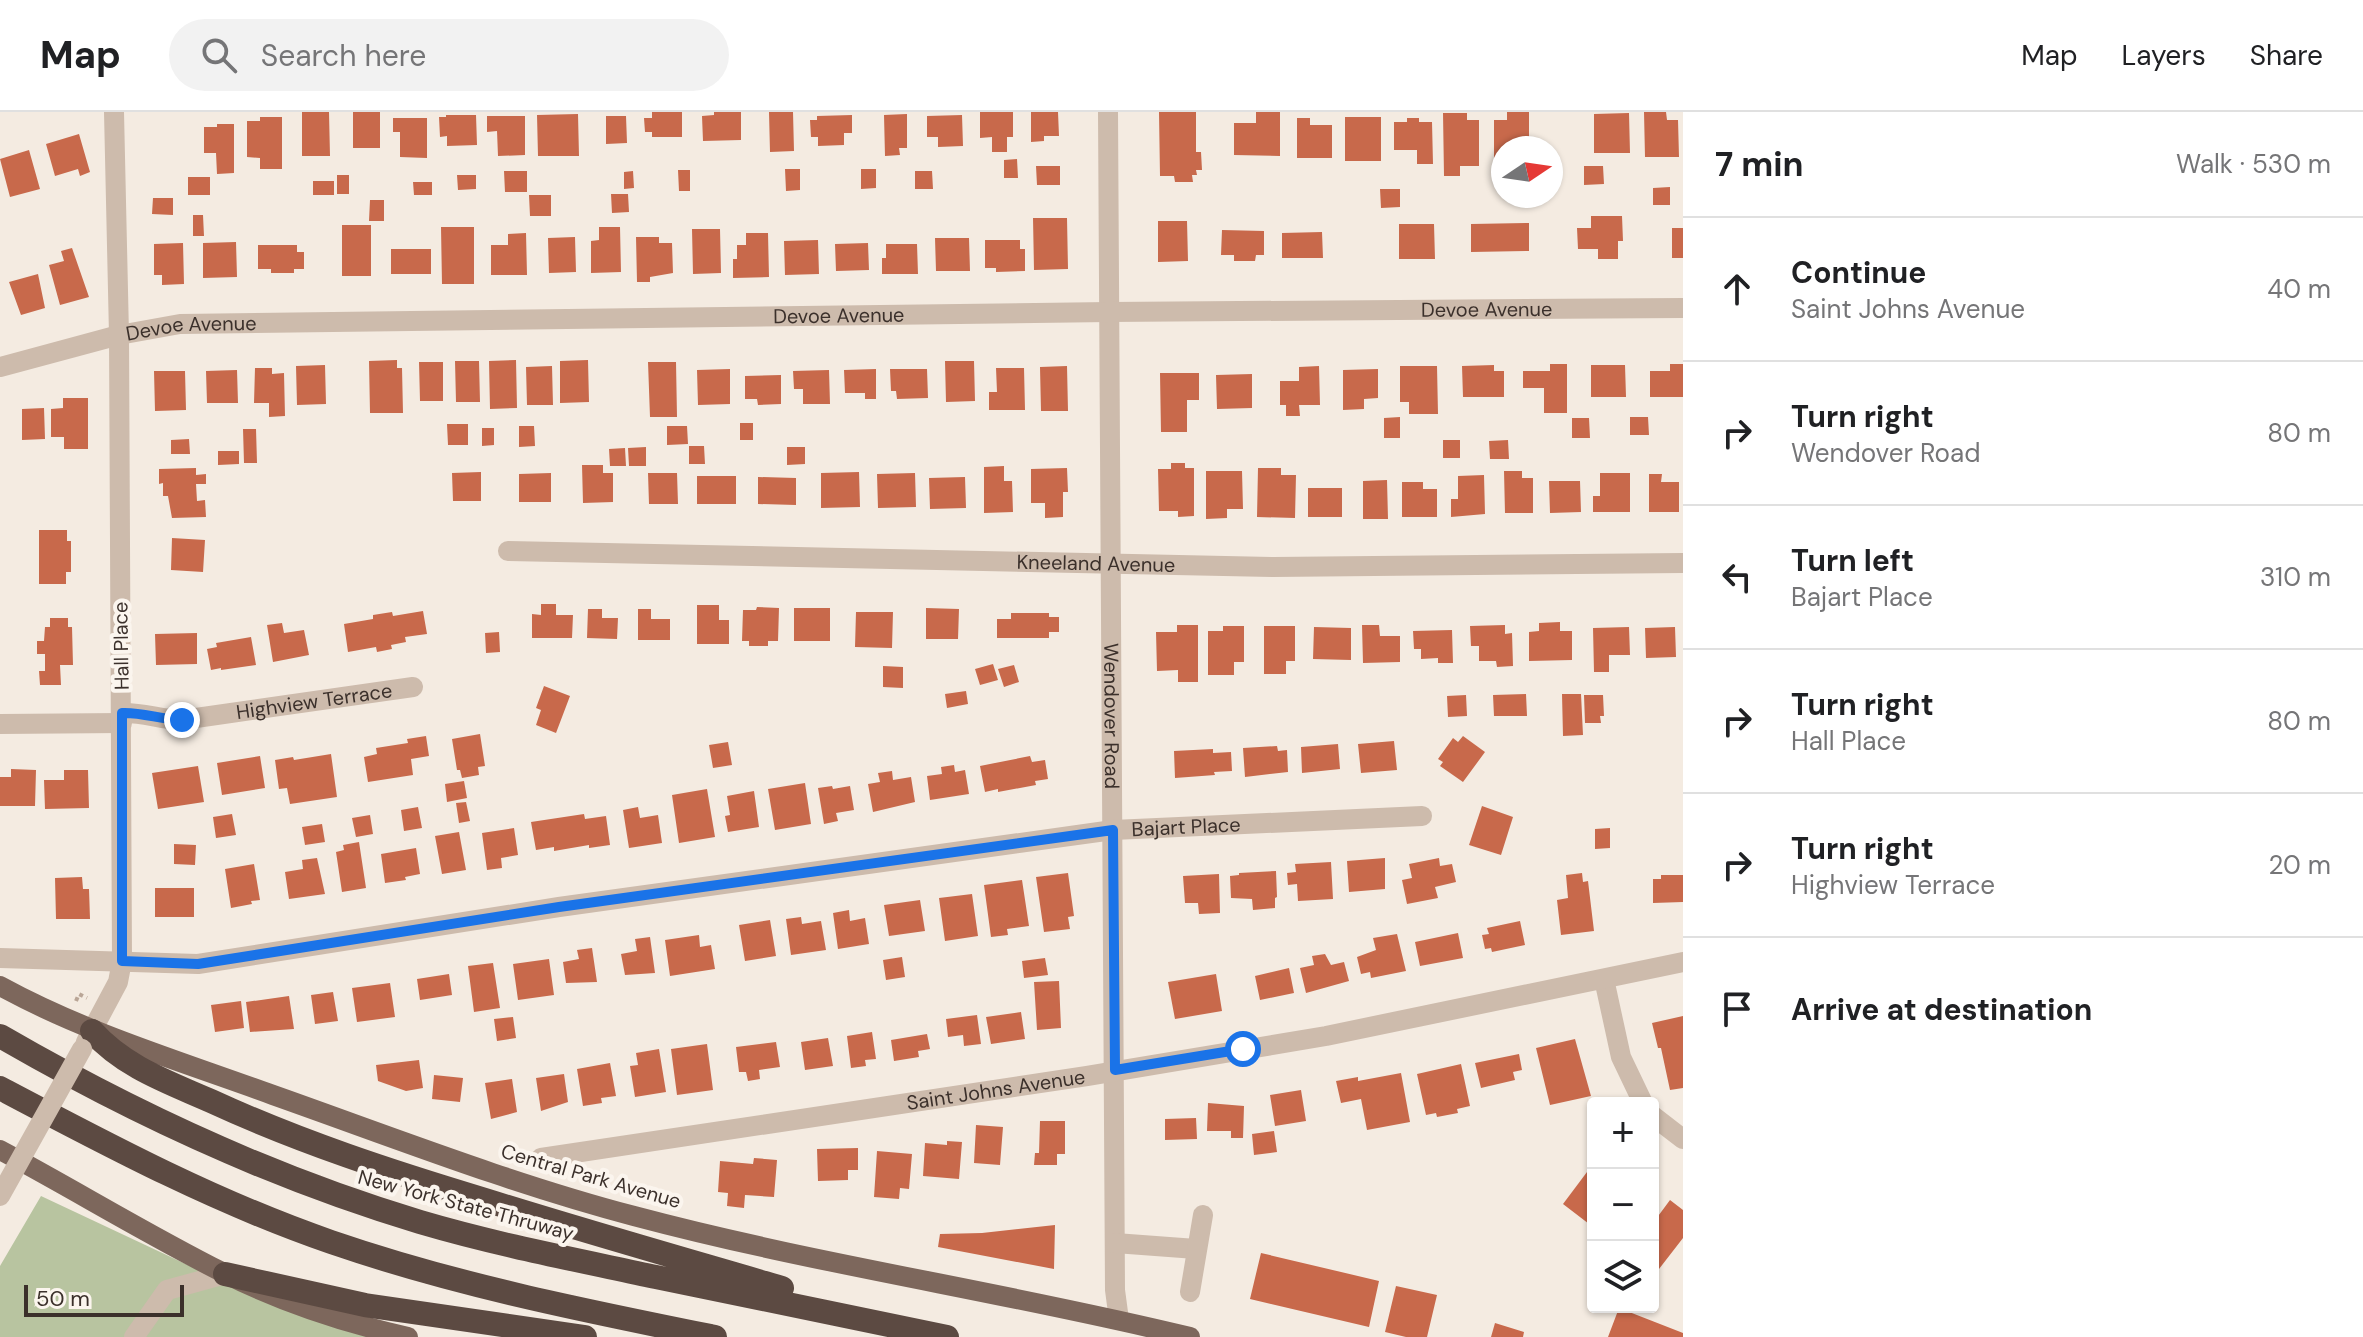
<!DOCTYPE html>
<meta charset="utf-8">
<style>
:root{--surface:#fff;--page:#f2f2f2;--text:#202124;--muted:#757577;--line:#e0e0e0}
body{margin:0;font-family:"DM Sans",sans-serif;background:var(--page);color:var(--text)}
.controls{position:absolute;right:24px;bottom:24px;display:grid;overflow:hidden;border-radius:8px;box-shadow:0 2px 6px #0004}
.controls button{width:72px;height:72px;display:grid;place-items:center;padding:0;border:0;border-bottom:2px solid var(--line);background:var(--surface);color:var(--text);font:40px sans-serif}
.compass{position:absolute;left:1491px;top:24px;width:72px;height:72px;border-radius:50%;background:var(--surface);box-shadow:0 2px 6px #0004;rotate:77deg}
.scale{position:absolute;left:24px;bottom:20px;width:160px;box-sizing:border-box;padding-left:8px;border:4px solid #3b302b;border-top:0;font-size:22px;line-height:28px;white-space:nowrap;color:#3b302b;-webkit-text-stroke:6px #fbf5ee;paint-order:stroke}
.stop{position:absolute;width:24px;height:24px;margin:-18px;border:6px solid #1a73e8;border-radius:50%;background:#fff}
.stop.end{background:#1a73e8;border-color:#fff;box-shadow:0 2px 8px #0008}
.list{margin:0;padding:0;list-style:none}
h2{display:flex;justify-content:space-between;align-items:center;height:104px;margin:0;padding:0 32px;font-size:34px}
h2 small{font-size:26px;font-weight:400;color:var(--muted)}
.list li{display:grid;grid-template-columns:52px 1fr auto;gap:24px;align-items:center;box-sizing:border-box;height:144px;padding:0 32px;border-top:2px solid var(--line)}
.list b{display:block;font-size:30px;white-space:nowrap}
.list p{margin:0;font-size:26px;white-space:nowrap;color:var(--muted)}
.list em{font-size:26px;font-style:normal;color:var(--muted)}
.icon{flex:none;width:44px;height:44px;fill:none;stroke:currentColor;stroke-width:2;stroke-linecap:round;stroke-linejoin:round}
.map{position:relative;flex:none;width:1683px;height:1225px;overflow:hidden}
header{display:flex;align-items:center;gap:48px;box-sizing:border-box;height:112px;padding:0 40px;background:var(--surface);border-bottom:2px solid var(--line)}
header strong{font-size:38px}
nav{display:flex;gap:44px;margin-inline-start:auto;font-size:28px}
.search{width:560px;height:72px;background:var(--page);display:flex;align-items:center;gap:20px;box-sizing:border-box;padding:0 28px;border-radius:44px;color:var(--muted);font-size:30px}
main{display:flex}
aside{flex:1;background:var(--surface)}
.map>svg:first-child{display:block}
.green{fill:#b8c4a0}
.building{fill:#c8694b}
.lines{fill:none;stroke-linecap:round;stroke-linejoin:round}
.path{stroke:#b9a596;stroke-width:4;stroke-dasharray:4 4;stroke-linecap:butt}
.minor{stroke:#cdbbac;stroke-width:20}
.major{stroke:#7d675c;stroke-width:20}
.highway{stroke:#5c4a42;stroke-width:24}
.minor-bridge{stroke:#cdbbac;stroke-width:20}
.route{stroke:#1a73e8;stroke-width:10}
.labels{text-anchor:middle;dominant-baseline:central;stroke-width:8;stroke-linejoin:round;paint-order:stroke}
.street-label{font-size:20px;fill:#3b302b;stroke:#fbf5ee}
</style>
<header>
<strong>Map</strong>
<div class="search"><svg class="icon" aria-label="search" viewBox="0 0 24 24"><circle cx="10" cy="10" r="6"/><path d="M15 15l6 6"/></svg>Search here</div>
<nav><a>Map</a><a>Layers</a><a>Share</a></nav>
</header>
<main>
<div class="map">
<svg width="1683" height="1225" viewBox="0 0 1683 1225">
<rect width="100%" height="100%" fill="#f4ebe1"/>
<path class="green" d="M41,1084L190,1154L389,1225H0V1154Z"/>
<path class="building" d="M302,0H329L330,44H302Z
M353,0H380V36H353Z
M652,0H682V25H652V20H645L644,6H652Z
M714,0H741V28L703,29L702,4L714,3Z
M769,0H793L794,39L770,40Z
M980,0H1013V25H1007V40H992V25L980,26Z
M1031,0H1058L1059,24H1044V29L1031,30Z
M1159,0H1196V40H1201L1202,58H1196L1197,63H1192L1193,70H1175L1174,64H1160Z
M1256,0H1280V44L1234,43V11H1256Z
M1507,0H1529V36H1503V54H1494V8H1507Z
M1644,0H1666L1667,8H1678L1679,45H1645Z
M1443,1H1467V8H1479V54H1460V64H1444Z
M1629,1L1630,41H1594V2Z
M578,2L579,44H538L537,3Z
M907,2V36H899L900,43L885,44L884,3Z
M446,3H476L477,33L447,34V24L440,25L439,5H446Z
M852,3V21H844V33L818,34V25H811L810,8H817V4Z
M962,3L963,34L938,35V25H927V4Z
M487,4H525V43L498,44L497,19L487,20Z
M606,4H626L627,31L606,32Z
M260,5H282V57H260V46L247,45V9H260Z
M1345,5H1381V49H1345Z
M393,6H427V46L400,45V20H393Z
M1297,6H1310V13H1332V46H1297Z
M1407,6H1419V10H1432L1433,52H1417V38H1394V10H1407Z
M217,12H234V61L217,62L216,41H204V15H217Z
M79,22L90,60L80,64L78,57L55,64L46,32Z
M29,38L40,77L10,85L0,47Z
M1017,47L1018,66H1004V48Z
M1036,54H1060V73H1037Z
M1584,54H1603L1604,72L1584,73Z
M785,57H800V78L786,79Z
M861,57H876V76L861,77Z
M678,58H690V79H679Z
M504,59H527V80H505Z
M633,59L634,76L624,77V60Z
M915,59H932L933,77H915Z
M337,63H349V82H337Z
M457,63H476V77L458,78Z
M188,65H210V83H188Z
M313,69H334V83H313Z
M413,70H432V83H414Z
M1670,75V93H1653V76Z
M1380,77H1400V95L1381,96Z
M611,82H628L629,100L612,101Z
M529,83H551V104H530Z
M153,86H173V103L152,102Z
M370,88H384V109H369Z
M193,103H203L204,124H193Z
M1591,104H1622L1623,129H1618V147H1598V137H1578L1577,116H1591Z
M1033,106H1067L1068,157L1034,158Z
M1158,109H1187L1188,149L1158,150Z
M1529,111V139L1471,140V112Z
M1399,112H1434L1435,147H1399Z
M342,113H371V164H342Z
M441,115H474V172H442Z
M599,115H620L621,160L591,161V129L599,128Z
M1672,116H1683V146H1672Z
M692,117H720L721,161L693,162Z
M1222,118L1264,119V143H1256L1255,149H1234V143H1221Z
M1322,120L1323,146H1282V121Z
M526,121L527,163H491V133H508V122Z
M746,121H768L769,165L733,166V147H737V133H746Z
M575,125L576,160L549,161L548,126Z
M636,125H659V131H672L673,161L650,165V170H637Z
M935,126H969L970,159H936Z
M818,128L819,162L785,163L784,129Z
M985,128H1020V137H1025V159L996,160V156H985Z
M236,130L237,165L203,166V131Z
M183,131L184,172L162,173V163H154V132Z
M868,131L869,158L836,159L835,132Z
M886,132H917L918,162H882V146H886Z
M258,133H297V140H304V157H294V161H271V157H258Z
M72,136L89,185L60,193L49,153L64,149L61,139Z
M391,137H431V162H391Z
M38,162L45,196L21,203L9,170Z
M397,248V256H402L403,301H370L369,249Z
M516,248L517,296L490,297L489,249Z
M588,248L589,290L560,291V249Z
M455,249H479L480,290H456Z
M945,249H974L975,289L946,290Z
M419,250H443V289H420Z
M648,250H676L677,305H650Z
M1550,252H1567V301H1544V276H1523V259H1550Z
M1670,252H1683V285H1650V259H1670Z
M325,253L326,292L297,293L296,254Z
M1494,253V259H1504V285H1463L1462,254Z
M1591,253H1625L1626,285H1591Z
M552,254L553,293H527L526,255Z
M1067,254L1068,299H1041L1040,255Z
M1319,254L1320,293H1299L1300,304H1286V293H1280V269H1299V255Z
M1400,254H1437L1438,302H1409V290H1400Z
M255,256H272V262L284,261L285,304L269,305V291H254Z
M996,256H1024L1025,298H989V280H997Z
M730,257V292L698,293L697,258Z
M876,257V287H865V281H845L844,258Z
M890,257H927L928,286L897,287L896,279H891Z
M1378,257V286L1364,287V297L1343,298V258Z
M237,258L238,291H207L206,259Z
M829,258L830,292H803V277H794L793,259Z
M154,259H185L186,298L155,299Z
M1160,261H1199V288H1187V320H1161Z
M1252,262V296L1217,297L1216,263Z
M781,263V292L758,293L757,287H745V264Z
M63,286H88V337H64V325H51V297L63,296Z
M44,296L45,327L22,328V297Z
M1400,305V326H1384V306Z
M1630,305H1648L1649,323H1630Z
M1572,306H1589L1590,326H1572Z
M740,311H753V328H740Z
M447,312H468V333H448Z
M519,314H534L535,334L519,335Z
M667,314H687L688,332L667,333Z
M482,316H494V333L482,334Z
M243,317H256L257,351H244Z
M189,327L190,342H171V328Z
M1443,328H1460V346H1443Z
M1508,328L1509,347H1490L1489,329Z
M689,334H704L705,352H689Z
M646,335V354H629L628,336Z
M787,335H805V352L787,353Z
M625,336L626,354H610L609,337Z
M218,339H239V352L218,353Z
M1171,351H1185V356H1194V404L1178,405V399H1159L1158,357H1171Z
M582,353H603V361H613V390L583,391Z
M1004,354V369H1012L1013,400L984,401V355Z
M196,356V363L206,362V372H196L197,389L205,388L206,405L172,406L168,384H163V371L159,372V357Z
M1067,356L1068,380H1063V405L1045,406V391H1031V357Z
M1258,356H1281V363H1296L1295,406L1257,405Z
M1206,359H1242L1243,397H1227V406L1206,407Z
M1504,359H1522V366H1533V401H1505Z
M481,360V389H453L452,361Z
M859,360L860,395L821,396V361Z
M551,361V390H519V362Z
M648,361H677L678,392H649Z
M915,361L916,395L878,396L877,362Z
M1600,361H1630V400H1593V384H1600Z
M1649,362H1662L1661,370H1679V400H1649Z
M1484,363L1485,402L1451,405V387H1458V364Z
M697,364H736V392H697Z
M758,365L796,366V393L758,392Z
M965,365L966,396L930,397L929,366Z
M1387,368L1388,407H1363V369Z
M1549,369H1580L1581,400L1550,401Z
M1402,370H1423V377H1437V405H1402Z
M1308,376H1342V405H1308Z
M39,418H67V429H71V460H66V472H39Z
M172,426L205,428L203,460L171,458Z
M541,492H556V503H573L572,526H532V502L541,503Z
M697,493H719V508H729V532H697Z
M757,495L779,496L778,529H768V534H749V529H742L743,498H756Z
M794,496H830V529H794Z
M926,496L959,497L958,527H926Z
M588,497H602V506H618L617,527L587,526Z
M638,497H651V507H670V528H638Z
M423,499L427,522L405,525L406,530L391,533L392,537L377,540L376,535L348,540L344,512L373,507V503L392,500L393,504Z
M856,500H893L892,536L855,535Z
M1011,501H1049V505H1059V520H1049V526H997V507H1011Z
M50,506H68V515H72L73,553H60L61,573H40L39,559H45V542H37V529H44L45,515H50Z
M1560,510V519H1572V548L1529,549V520L1539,519V511Z
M282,511L284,521L304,518L309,543L273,550L267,513Z
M1177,513H1198V570H1178V558L1157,559L1156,520H1177Z
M1362,513H1379L1380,524H1400V550L1363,551Z
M1505,513V522L1512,521L1513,554L1497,555L1496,549H1479V534H1471L1470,514Z
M1223,514H1244V550H1234V563H1208V519H1223Z
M1264,514H1295V549H1286V562H1264Z
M1314,515L1351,516V548L1313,547Z
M1629,515L1630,543H1609V560H1594L1593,516Z
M1675,515L1676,545L1646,546L1645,516Z
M1452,518L1453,551H1438V546L1421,547V537H1414L1413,519Z
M499,520L500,540L486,541L485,521Z
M197,521V552L156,553L155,522Z
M251,525L256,553L221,558V556L211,558L207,537L217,535L216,531Z
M993,552L998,568L980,573L975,557Z
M1014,553L1019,570L1004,575L998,557Z
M883,554L903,555V576L883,575Z
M544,574L570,584L556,621L536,613L541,598L536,596Z
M966,579L968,592L947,596L945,582Z
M1526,582L1527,604H1494L1493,583Z
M1562,582H1581L1583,623L1563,624Z
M1466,583L1467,604L1448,605L1447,584Z
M1584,583H1603L1604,604H1600L1601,611H1585Z
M480,622L485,654L478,655L479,663L462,666L460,658H457L452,627Z
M426,624L429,644L411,647L413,663L368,670L364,645L377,642L376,636L408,631L407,627Z
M1463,624L1485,640L1463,670L1440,654L1443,650L1438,647L1453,626L1458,630Z
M1394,629L1397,658L1361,661L1358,632Z
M728,630L732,653L713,656L709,633Z
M1338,632L1340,657L1302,661L1301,635Z
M1277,634L1278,639L1287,638L1288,660L1245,665L1243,636Z
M1213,637V641L1231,640L1232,659L1214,660L1215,663L1175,666L1174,639Z
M331,642L337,685L290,692L287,676L279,677L275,648L293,645L294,648Z
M260,644L265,676L222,683L217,651Z
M1030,644L1032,650L1045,648L1048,667L1035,669L1036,673L998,680V677L985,680L980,654Z
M954,653L955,660L965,658L969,682L930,688L927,664L942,662L941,655Z
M198,654L204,690L158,697L152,661Z
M11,657L36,658L35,694H0V665H11Z
M64,658H88L89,696L45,697L44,668H64Z
M892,659L893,668L911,665L915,690L873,700L868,672L880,670L878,661Z
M464,669L467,686L447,690L445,672Z
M805,671L811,712L775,718L768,677Z
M832,674L833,677L850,674L854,698L836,701L838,709L824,712L818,676Z
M707,677L715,725L679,731L672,683Z
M754,679L759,715L728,720L725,704L730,703L727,684Z
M466,690L470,709L459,711L456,691Z
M1482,694L1513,705L1501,743L1469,733Z
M418,695L422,716L404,719L401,698Z
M638,695L640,706L658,703L662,731L629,736L623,698Z
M232,702L236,723L216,726L213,705Z
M584,702L585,707L606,704L610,733L589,736V733L554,739V735L536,738L531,710Z
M370,703L373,722L356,725L352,706Z
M322,712L325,730L305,733L302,715Z
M514,716L518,743L501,746L502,756L487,758L482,721Z
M1610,716V736L1595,737V717Z
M459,720L466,758L442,762L435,724Z
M359,730L366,776L342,780L336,740L344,738L343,733Z
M174,732L196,733L195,753L174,752Z
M416,736L420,762L405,765L406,768L385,771L381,742Z
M317,746L325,782L289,787L285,760L303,757L302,748Z
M1385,746V777L1349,780L1347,749Z
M1439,746L1440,754L1452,752L1456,770L1435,775L1438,786L1407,792L1402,768L1412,766L1409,752Z
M1331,750L1333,787L1298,789L1297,772L1288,773L1287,761L1296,760L1295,752Z
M254,752L260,788L251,789L252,792L231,796L225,757Z
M1276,759L1277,785L1275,786V796L1253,798L1252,787L1231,786L1230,764L1239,763V761Z
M1068,761L1074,804L1068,805L1070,817L1044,820L1036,765Z
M1582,761L1583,770L1588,769L1594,819L1561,823L1557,788L1568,786L1566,763Z
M1219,762L1220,801L1199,802L1198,791H1185L1183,764Z
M1661,763H1683V790L1653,791V767H1661Z
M82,765L83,777H89L90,807H56L55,766Z
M1022,768L1029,814L1007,817L1008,823L991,825L984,773Z
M155,776H194V805H155Z
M972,782L978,824L945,829L939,786Z
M920,788L925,819L889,824L884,793Z
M849,798L850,809L865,806L869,832L838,837L833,801Z
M801,805L802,812L821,809L826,838L791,843L786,807Z
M770,808L776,844L745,849L739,813Z
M1520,809L1525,833L1492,840L1491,836L1485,837L1482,823L1489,822L1487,816Z
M1458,821L1463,846L1420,854L1415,830Z
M1397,822L1406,859L1371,866L1370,860L1361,862L1357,845L1376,838L1373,826Z
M699,823L700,835L711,833L715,857L670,864L665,828Z
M650,825L655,861L625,863L621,842L637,839L635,827Z
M592,836L597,870L566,871L563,850L579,847L577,838Z
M1325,842L1331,853L1344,850L1349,869L1306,881L1300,856L1314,853L1312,844Z
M902,845L905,865L886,868L883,848Z
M1045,846L1048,863L1024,866L1022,849Z
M549,847L554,883L518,888L513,852Z
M493,851L500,896L474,900L468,854Z
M1289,856L1294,881L1260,888L1255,864Z
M449,862L452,883L420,888L417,867Z
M1216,862L1222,899L1175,907L1168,870Z
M1059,869L1061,916L1037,918L1034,870Z
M390,871L395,905L357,910L352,876Z
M333,880L338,909L315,912L311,883Z
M289,884L294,917L250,920L246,890Z
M241,889L244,916L215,920L211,893Z
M1021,900L1025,927L991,932L986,905Z
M977,903L981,932L964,934L963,923L948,925L946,907Z
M1683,904V976L1670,978L1661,936H1658L1652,911Z
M513,905L516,926L497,929L494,907Z
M872,920L876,947L865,948L866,954L851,956L847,924Z
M927,922L930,937L918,939L919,945L894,949L891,928Z
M828,926L833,954L805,958L801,930Z
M1575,927L1591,984L1550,993L1536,936Z
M776,930L780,955L759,958L760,967L748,969L746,960H739L736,935Z
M707,932L713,978L677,983L671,937Z
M659,937L666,980L635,985L630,954L638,953L636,941Z
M1519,942L1522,958L1513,960L1515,968L1481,976L1475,951Z
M419,948L423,976L406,979L378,969L376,953Z
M610,951L616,984L601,986L602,991L583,994L577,957Z
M1461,952L1470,994L1457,997L1458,1001L1437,1005L1436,1001L1426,1003L1417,962Z
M1401,961L1410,1010L1367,1018L1361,987L1341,991L1336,969L1358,965V969Z
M564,962L568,990L541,999L536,966Z
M434,963L463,966L460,990L432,987Z
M512,967L517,1000L491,1007L485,971Z
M1301,978L1306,1009L1275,1014L1270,983Z
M1208,991L1244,994L1243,1026H1231V1019H1207Z
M1196,1006L1197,1027L1165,1028V1007Z
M1040,1009H1065V1042H1057V1053H1034L1035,1041H1039Z
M976,1013L1003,1015L1000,1053L974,1051Z
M1274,1019L1277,1040L1254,1043L1252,1022Z
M947,1029L962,1030L959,1067L923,1064L925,1031L947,1033Z
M858,1036V1058H848V1068L818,1069L817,1037Z
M877,1039L912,1042L909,1077L900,1076L899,1087L874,1085Z
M754,1046L777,1048L774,1085L745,1083L744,1096L727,1094L728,1081L718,1080L720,1049L753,1052Z
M1593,1052V1115L1563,1092Z
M1670,1088L1683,1098V1126L1659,1157L1653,1153V1111Z
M1055,1113L1054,1157L938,1135L940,1122L982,1121Z
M1261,1141L1379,1169L1369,1215L1250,1187Z
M1396,1174L1437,1183L1427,1225H1406L1385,1220Z
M1619,1196L1683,1221V1225H1608Z
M1495,1211L1524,1220L1523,1225H1491Z"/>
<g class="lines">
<path class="path" d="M76,889L79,882L87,886"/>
<g class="minor">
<path id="s1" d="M1108,0L1115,1178L1119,1208"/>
<path id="s2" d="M0,255L119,223L180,212L1109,200L1683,196"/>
<path id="s3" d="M508,439L1273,455L1683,451"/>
<path id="s4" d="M122,601C143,600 161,608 182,608L413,575"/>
<path d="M0,612L122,611"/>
<path id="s5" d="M0,846L198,852L559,795L1113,718L1422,704"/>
<path d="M1604,867L1621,945L1643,991"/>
<path d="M86,930L118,870L122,849L119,223L114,0"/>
<path d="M1653,1004L1683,1027"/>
<path id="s6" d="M541,1046L1087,964L1326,924L1683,850"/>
<path d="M1115,1131L1196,1137"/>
<path d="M1190,1180L1203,1103"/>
<path d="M134,1225L167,1178L225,1162"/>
</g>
<path class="major" d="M0,874C86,921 180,949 273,983C392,1025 512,1072 634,1104C818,1153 1006,1180 1190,1225
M0,1038C75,1078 148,1123 224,1161C283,1191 345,1211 408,1225"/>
<path class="highway" d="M92,919C124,955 168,970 211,989C300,1030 392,1060 485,1088C584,1119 683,1147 782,1176
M0,924C133,1001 273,1066 420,1110C498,1133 577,1148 656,1165C753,1185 850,1205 947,1225
M0,976C108,1033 215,1090 331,1130C456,1173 586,1199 715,1225
M225,1162L365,1193L585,1225"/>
<path class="minor-bridge" d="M0,1084L82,937"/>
</g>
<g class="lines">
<path class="route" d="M182,608C161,608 143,600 122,601V849L198,852L559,795L1113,718L1115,958L1243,937"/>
</g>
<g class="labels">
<g class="street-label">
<text stroke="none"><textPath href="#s2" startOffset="1492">Devoe Avenue</textPath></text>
<text stroke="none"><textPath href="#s2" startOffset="844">Devoe Avenue</textPath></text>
<text stroke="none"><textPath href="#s2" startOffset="196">Devoe Avenue</textPath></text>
<text stroke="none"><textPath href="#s3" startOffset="588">Kneeland Avenue</textPath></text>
<text transform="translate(121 534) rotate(-91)">Hall Place</text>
<text stroke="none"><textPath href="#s4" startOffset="194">Highview Terrace</textPath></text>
<text stroke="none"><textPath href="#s1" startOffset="604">Wendover Road</textPath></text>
<text stroke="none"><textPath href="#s5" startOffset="1196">Bajart Place</textPath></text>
<text stroke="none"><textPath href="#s6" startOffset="460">Saint Johns Avenue</textPath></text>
<text transform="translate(591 1064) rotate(16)">Central Park Avenue</text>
<text transform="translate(466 1093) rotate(15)">New York State Thruway</text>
</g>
</g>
</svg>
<div class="controls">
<button>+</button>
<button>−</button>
<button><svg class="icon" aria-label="layers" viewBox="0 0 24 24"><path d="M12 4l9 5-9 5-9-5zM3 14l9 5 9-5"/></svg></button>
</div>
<svg class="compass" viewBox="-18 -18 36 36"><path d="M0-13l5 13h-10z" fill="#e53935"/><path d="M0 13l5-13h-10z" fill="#757577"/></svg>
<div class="scale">50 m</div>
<div class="stop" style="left:1243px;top:937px"></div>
<div class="stop end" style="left:182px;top:608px"></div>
</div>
<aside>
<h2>7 min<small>Walk · 530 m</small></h2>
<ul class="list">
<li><svg class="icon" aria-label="ahead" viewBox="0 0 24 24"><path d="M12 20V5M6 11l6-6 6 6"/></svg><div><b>Continue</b><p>Saint Johns Avenue</p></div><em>40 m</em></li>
<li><svg class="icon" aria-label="right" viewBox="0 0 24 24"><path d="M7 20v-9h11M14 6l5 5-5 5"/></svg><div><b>Turn right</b><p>Wendover Road</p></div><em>80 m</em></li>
<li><svg class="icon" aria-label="left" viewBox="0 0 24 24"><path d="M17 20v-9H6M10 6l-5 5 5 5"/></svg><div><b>Turn left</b><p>Bajart Place</p></div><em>310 m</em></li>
<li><svg class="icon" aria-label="right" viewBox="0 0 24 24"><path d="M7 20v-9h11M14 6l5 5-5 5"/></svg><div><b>Turn right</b><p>Hall Place</p></div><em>80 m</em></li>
<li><svg class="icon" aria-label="right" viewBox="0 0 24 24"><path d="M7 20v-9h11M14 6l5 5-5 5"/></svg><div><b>Turn right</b><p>Highview Terrace</p></div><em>20 m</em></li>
<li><svg class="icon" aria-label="arrive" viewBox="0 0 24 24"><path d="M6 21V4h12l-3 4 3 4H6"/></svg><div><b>Arrive at destination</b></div></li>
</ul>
</aside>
</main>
